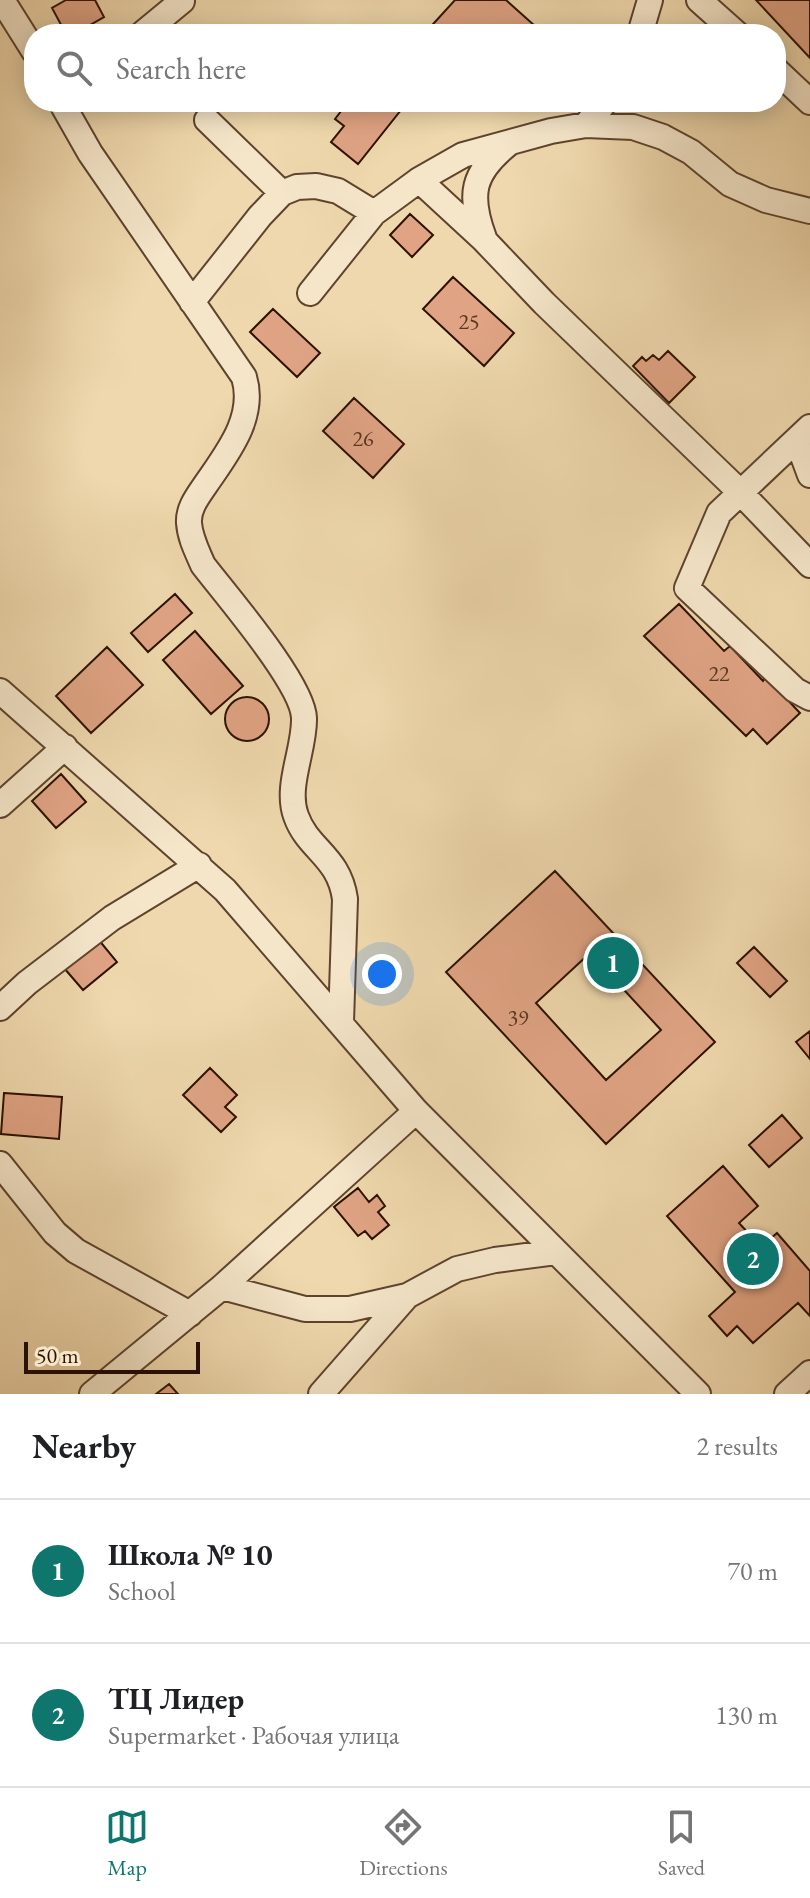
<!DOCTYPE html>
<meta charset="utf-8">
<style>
:root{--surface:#fff;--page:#f6f6f6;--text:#202124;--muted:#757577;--line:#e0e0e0;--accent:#0f766e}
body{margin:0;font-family:"EB Garamond",serif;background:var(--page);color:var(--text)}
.scale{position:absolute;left:24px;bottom:20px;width:176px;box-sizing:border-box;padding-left:8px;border:4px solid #2d1102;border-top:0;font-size:22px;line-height:28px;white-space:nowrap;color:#2d1102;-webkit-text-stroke:6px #f5e6ca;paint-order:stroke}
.you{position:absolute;left:382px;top:974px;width:28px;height:28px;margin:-20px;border:6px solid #fff;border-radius:50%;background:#1a73e8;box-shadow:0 0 0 12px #1a73e833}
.badge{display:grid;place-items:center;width:52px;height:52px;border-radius:50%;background:var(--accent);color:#fff;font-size:26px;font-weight:700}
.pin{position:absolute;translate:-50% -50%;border:4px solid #fff;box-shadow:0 2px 8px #0006}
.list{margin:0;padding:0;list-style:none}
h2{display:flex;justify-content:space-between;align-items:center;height:104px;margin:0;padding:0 32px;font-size:34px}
h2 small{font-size:26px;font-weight:400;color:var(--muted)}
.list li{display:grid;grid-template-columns:52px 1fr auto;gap:24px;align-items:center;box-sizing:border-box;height:144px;padding:0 32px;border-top:2px solid var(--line)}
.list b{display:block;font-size:30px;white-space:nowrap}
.list p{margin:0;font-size:26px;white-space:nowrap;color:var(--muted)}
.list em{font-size:26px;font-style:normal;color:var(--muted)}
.icon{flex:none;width:44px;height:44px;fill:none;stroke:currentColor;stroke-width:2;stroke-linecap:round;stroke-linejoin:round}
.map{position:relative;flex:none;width:810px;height:1394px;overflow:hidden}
.search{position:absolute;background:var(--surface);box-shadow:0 4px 20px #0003;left:24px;right:24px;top:24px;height:88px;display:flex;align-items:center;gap:20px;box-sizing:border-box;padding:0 28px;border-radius:32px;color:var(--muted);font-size:30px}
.sheet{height:392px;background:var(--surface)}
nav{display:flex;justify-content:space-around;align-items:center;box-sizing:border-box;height:112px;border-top:2px solid var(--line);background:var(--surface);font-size:22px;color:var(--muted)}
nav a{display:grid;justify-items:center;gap:4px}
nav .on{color:var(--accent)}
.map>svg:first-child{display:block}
.building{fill:#e0a484;stroke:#2d1102;stroke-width:2;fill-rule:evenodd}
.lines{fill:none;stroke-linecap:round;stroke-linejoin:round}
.minor-casing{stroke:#5e432d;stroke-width:28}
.minor{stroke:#f5e6ca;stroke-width:24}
.labels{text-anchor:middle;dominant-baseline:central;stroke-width:8;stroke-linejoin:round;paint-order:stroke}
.number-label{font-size:22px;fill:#5a3622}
</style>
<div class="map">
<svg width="810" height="1394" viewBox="0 0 810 1394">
<rect width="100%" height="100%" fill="#efd8ad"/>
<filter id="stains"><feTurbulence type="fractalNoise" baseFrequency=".0025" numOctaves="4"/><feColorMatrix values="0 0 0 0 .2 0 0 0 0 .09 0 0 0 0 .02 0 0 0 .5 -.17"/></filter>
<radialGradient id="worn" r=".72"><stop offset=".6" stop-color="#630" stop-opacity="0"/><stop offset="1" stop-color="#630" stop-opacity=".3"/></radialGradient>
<path class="building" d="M66,0H95L104,17L74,34H66L52,8Z
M455,0H506L535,26L527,34H424Z
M756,0H810V58Z
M348,102H354L362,109L367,102H401L405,105L358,164L331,142L344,126L335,119Z
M410,214L433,235L412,257L390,235Z
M453,277L514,333L484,366L423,309Z
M273,309L320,353L297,377L250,332Z
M668,351L695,377L669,403L633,366L642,357L646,361L653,355L659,360Z
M354,398L404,444L373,478L323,431Z
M175,594L192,613L148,652L131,633Z
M679,604L724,651L730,646L763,681L766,677L800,713L767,744L753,729L746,736L644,636Z
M195,631L243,686L211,714L163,660Z
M107,647L143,685L91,733L56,696Z
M225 719a22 22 0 1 1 44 0a22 22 0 1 1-44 0Z
M61,774L86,802L56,828L32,801Z
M555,871L715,1042L606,1144L446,972ZM590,953L661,1030L606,1080L536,1003Z
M98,939L117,962L83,990L64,968Z
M754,947L787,981L770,997L737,963Z
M810,1031V1059L796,1042Z
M210,1068L237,1095L225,1107L236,1117L221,1132L183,1095Z
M4,1093L62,1097L59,1139L1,1134Z
M782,1115L802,1138L769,1167L749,1145Z
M723,1166L758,1206L739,1223L761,1247L777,1233L810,1271V1316L798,1303L753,1343L737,1326L727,1336L709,1316L735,1292L667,1216Z
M358,1188L369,1202L377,1195L385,1206L378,1212L389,1225L372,1239L365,1231L358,1236L334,1207Z
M169,1384L178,1394H156Z"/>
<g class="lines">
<g class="minor-casing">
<path id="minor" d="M2,0L34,51
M699,0L737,34
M142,34L182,1
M640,34L650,0
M776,70L810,102
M61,102L90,153L244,377C256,417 228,452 206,484C198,496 188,508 189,523C190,538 197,551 203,565C226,595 303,684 304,718C305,749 285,786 296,816C308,850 339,856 345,899L341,1022
M207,120L282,193
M586,125L605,102
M810,211L766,200L730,184L691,152L663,137L633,127L586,125L551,131L463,155L419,180L484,240L544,303L740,492L810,565
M484,238C468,195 472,173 508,144
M310,293L374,213
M192,302L260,216L282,193L297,187L316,186L338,191L374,213L419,180
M810,427L719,513L687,588L795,690L810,698
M797,440L810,475
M0,691L225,890L416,1111L698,1394
M0,805L65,747
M0,1008L27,983L112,918L199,865
M0,1164L55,1233L76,1251L190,1314
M222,1287L305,1309H350L407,1296L457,1269L495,1260L556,1252
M92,1394L222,1287L416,1111
M321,1394L407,1296
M787,1394L810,1373"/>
</g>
<use href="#minor" class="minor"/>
</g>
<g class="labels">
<g class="number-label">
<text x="469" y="321">25</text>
<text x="363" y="438">26</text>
<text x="719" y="673">22</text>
<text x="518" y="1017">39</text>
</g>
</g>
<rect width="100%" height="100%" filter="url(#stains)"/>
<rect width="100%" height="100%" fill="url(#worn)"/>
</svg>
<div class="scale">50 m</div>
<div class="you"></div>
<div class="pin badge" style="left:613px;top:963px">1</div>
<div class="pin badge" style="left:753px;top:1259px">2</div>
<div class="search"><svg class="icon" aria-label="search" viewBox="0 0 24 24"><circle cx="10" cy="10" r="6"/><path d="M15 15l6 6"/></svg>Search here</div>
</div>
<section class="sheet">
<h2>Nearby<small>2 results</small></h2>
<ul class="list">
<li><span class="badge">1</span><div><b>Школа № 10</b><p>School</p></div><em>70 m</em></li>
<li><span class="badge">2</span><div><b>ТЦ Лидер</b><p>Supermarket · Рабочая улица</p></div><em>130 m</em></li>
</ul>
</section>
<nav>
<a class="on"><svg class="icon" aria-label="map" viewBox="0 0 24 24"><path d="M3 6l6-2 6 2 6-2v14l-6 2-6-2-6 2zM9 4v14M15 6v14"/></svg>Map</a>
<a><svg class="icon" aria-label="directions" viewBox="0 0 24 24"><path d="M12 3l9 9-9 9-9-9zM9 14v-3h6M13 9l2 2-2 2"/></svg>Directions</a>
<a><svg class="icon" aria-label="saved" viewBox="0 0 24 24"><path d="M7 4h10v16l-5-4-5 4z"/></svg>Saved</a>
</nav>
